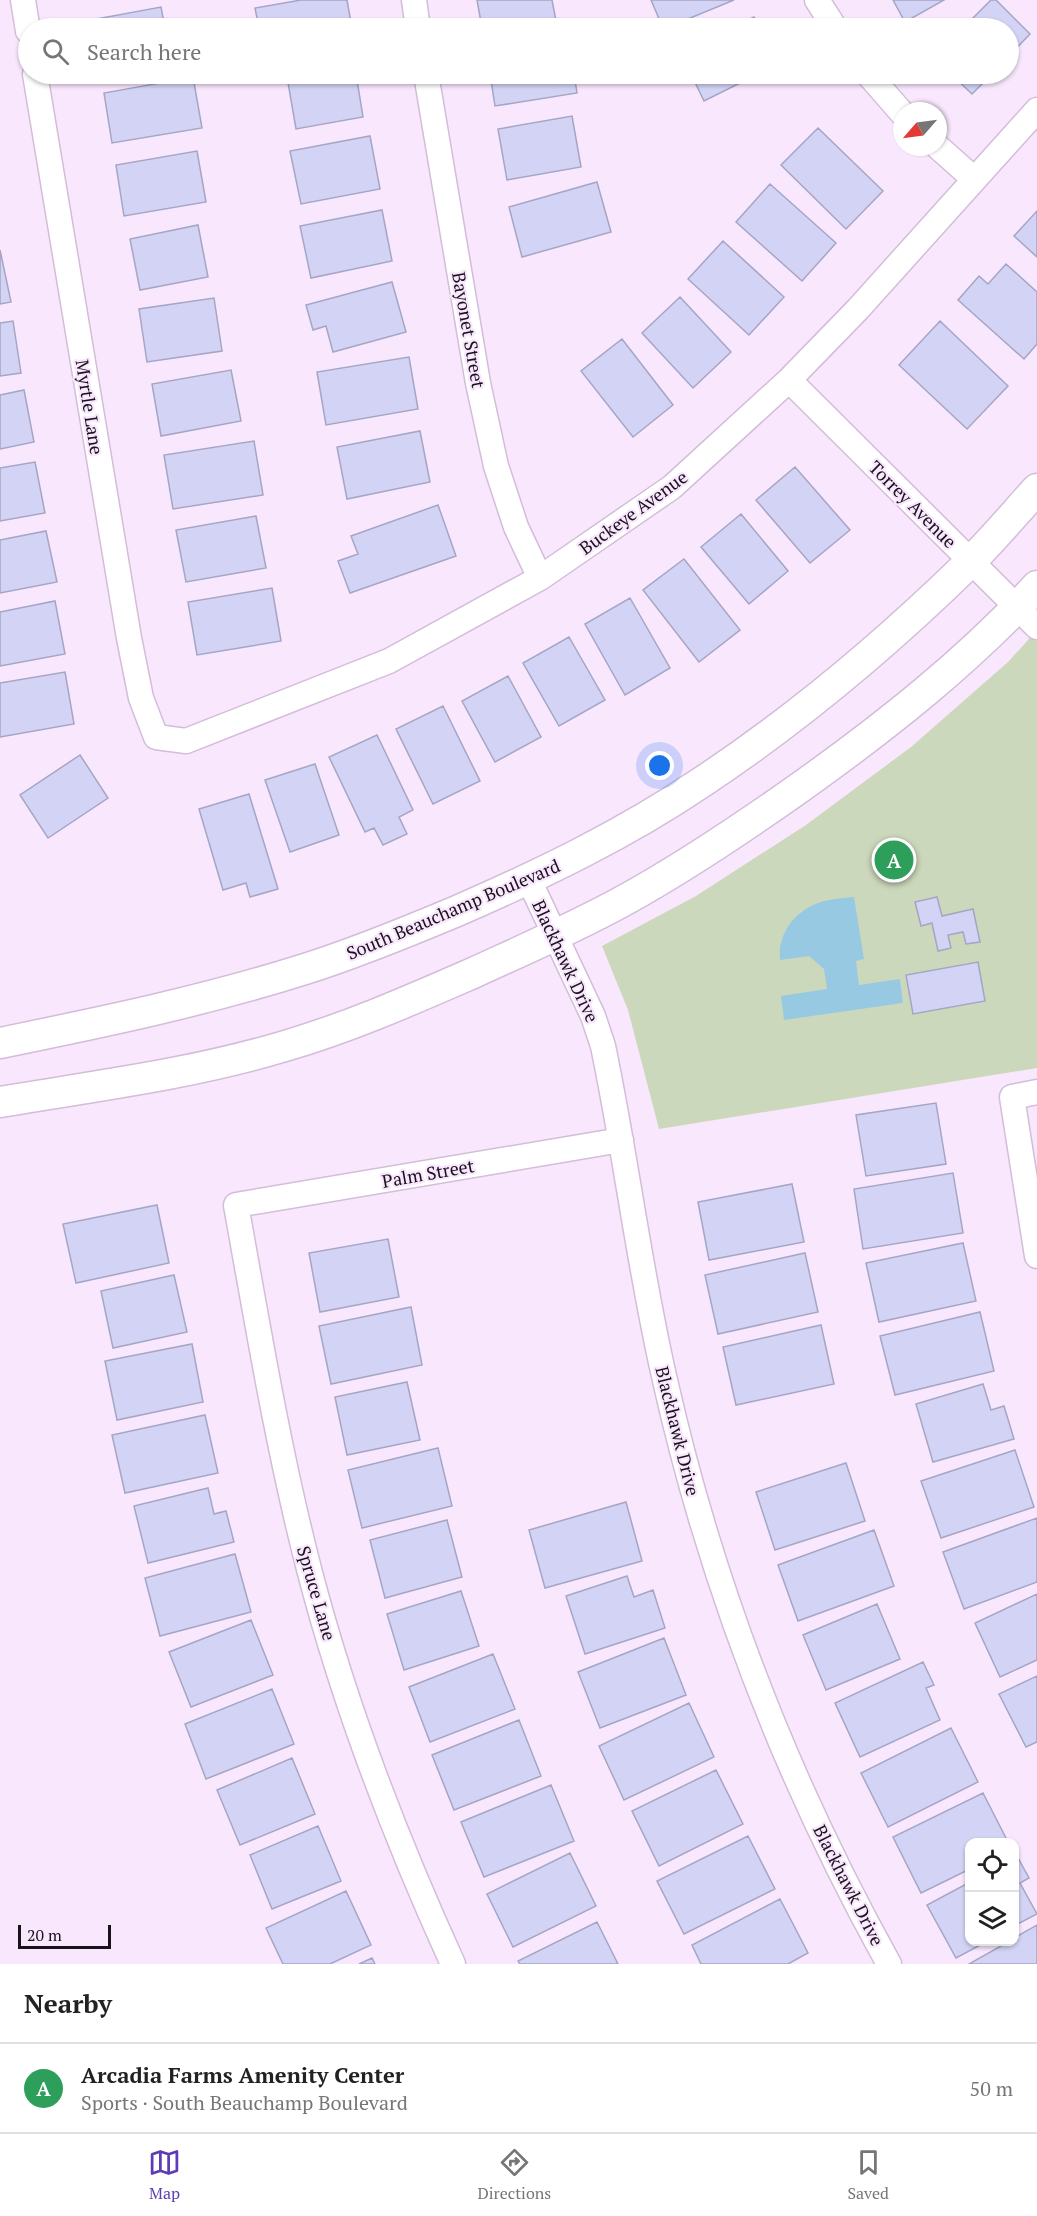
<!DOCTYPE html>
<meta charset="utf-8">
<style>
:root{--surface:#fff;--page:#f6f6f6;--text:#222;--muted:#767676;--line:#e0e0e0;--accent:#5d3cb4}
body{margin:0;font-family:"PT Serif",serif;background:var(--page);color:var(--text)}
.controls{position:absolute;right:18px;bottom:18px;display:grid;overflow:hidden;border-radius:12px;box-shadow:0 2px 4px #0004}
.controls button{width:54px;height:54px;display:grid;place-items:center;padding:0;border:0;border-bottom:2px solid var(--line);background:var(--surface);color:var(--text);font:30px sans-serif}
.compass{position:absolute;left:893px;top:102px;width:54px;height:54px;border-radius:50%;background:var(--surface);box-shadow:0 2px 4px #0004;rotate:242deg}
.scale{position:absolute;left:18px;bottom:15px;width:93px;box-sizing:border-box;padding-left:6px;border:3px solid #19121b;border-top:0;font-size:16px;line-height:21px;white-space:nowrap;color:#19121b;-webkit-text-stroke:4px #f9e7fe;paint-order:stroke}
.you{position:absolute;left:660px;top:766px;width:21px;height:21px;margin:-15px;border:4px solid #fff;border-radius:50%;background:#1a73e8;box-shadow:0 0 0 9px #1a73e833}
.badge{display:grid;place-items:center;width:39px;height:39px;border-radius:50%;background:var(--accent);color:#fff;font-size:20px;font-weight:700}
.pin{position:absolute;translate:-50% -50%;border:3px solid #fff;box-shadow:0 2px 6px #0006}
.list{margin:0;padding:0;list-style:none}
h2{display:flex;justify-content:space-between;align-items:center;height:78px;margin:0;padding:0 24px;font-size:26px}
h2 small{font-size:20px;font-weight:400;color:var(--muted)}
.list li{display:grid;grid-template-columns:39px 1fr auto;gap:18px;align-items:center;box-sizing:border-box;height:90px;padding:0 24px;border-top:2px solid var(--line)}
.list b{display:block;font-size:22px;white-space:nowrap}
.list p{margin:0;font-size:20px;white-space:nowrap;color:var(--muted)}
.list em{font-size:20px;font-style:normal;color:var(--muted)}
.icon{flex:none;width:33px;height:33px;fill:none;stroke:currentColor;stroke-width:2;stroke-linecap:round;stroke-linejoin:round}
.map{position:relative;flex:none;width:1037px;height:1964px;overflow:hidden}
.search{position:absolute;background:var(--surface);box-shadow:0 2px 4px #0004;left:18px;right:18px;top:18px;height:66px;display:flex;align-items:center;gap:15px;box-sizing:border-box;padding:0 21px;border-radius:33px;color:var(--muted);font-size:22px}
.sheet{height:168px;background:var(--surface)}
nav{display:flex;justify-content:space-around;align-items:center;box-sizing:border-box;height:84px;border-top:2px solid var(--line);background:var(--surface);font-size:16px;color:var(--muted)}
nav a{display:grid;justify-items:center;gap:3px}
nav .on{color:var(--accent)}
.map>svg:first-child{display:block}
.green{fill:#ccd8bb}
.water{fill:#97cae2}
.building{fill:#d3d4f5;stroke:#a5a5c4;stroke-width:1.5}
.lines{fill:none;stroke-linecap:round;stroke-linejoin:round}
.minor-casing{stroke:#d3bdd9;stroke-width:27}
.tertiary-casing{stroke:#d3bdd9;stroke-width:33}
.minor{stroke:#fff;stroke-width:24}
.tertiary{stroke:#fff;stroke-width:30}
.labels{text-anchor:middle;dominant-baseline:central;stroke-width:4.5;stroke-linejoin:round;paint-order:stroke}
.street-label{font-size:18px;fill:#19121b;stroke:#f9e7fe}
</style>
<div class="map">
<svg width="1037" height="1964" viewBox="0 0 1037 1964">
<rect width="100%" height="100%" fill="#f9e7fe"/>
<path class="green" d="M1037,630V1068L659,1129L628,1010L602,946L696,896L806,825L911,747L1008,662Z"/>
<path class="water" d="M854,897L864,959L856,961L859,985L900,979L903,1003L784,1020L781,996L827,989L824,969L809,956L780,960C777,934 795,910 821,902C831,899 843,898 854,897Z"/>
<path class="building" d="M301,0H347L352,28H259L255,8Z
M477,0H552L556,21L513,28H482Z
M651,0H734L666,28H663Z
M893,0H944L905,22Z
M991,0H996L1030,34L1008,57V28H963Z
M161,7L165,28H98L96,19Z
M754,17L760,28H731Z
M308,74H356L363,117L296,129L287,77Z
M490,74H574L577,93L495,106Z
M691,74H758L704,101Z
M951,74H992L972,94Z
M193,77L202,128L112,143L104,93Z
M572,116L581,167L507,180L498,129Z
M818,128L883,191L846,229L781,165Z
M370,136L380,189L301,204L290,151Z
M197,151L206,202L124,216L116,165Z
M597,182L611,232L522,257L509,207Z
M770,184L836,243L802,281L736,222Z
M382,210L392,261L311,278L300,226Z
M1037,211V257L1014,236Z
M198,225L208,277L140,290L130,239Z
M723,241L784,297L749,335L688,279Z
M0,250L11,302L0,304Z
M1006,264L1037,292V344L1024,359L958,300L979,276L988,284Z
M392,282L406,332L333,352L326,326L313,330L306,305Z
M680,297L731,352L693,388L642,333Z
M214,298L222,351L147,362L139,309Z
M13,321L21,373L0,376V323Z
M940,321L1008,386L967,429L899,365Z
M622,339L673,405L633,437L581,371Z
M409,357L418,409L326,425L317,372Z
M231,370L241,421L161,436L152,384Z
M24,390L34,442L0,449V395Z
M420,431L430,482L347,499L337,447Z
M254,441L263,495L173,509L164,455Z
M35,462L45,513L0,521V468Z
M795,467L850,530L810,563L756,500Z
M438,505L456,556L350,593L338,561L358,554L351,536Z
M741,514L788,571L749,604L701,547Z
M256,516L266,568L186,582L176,530Z
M46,531L57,582L0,593V540Z
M684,559L740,630L699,662L643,590Z
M272,588L281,641L197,655L188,602Z
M630,598L670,668L625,695L585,624Z
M55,601L65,654L0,666V612Z
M569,637L605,700L559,726L523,663Z
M65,672L74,724L0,737V683Z
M508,676L541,737L495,762L462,701Z
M443,706L480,781L433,804L396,729Z
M377,735L413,810L399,817L407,834L383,845L374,828L365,832L329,757Z
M80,755L108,798L48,838L20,795Z
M315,764L339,835L290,852L265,780Z
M249,794L278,889L250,897L246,883L223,890L199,809Z
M937,897L942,916L973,909L980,942L966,944L963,932L948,935L951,948L938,951L932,923L921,926L915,902Z
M978,962L985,1001L913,1014L906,975Z
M936,1103L946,1164L866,1176L856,1115Z
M953,1173L963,1233L863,1249L854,1189Z
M792,1184L804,1242L709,1260L698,1202Z
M157,1205L169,1263L76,1283L63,1224Z
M388,1239L399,1297L320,1312L309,1253Z
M963,1243L976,1301L879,1322L866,1263Z
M805,1253L818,1312L718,1334L705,1275Z
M174,1275L187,1332L113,1348L101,1291Z
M411,1307L422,1365L331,1384L319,1326Z
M980,1312L994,1371L895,1395L880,1336Z
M821,1325L834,1384L736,1405L723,1347Z
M192,1344L203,1402L117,1420L105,1361Z
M407,1382L420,1440L347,1455L335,1397Z
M983,1384L991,1410L1004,1406L1014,1439L933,1462L916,1404Z
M205,1415L218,1473L125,1493L112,1435Z
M438,1448L452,1506L362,1528L348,1470Z
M1015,1450L1034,1507L941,1538L921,1481Z
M846,1463L865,1521L775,1550L756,1492Z
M208,1488L214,1514L226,1511L234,1542L148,1563L134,1506Z
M626,1502L642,1561L545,1588L529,1530Z
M1037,1518V1582L964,1609L943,1552Z
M447,1520L462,1577L385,1598L370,1540Z
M874,1530L894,1586L798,1621L778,1565Z
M235,1554L251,1612L160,1636L145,1578Z
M627,1576L634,1597L653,1590L665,1628L585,1654L566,1596Z
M461,1591L479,1646L404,1670L387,1614Z
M1037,1594V1660L1000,1677L975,1623Z
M877,1604L900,1659L826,1690L803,1635Z
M251,1620L273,1675L191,1707L169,1652Z
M664,1638L686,1695L600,1728L578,1672Z
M493,1654L515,1709L430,1742L409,1687Z
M923,1662L934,1685L926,1688L940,1720L860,1757L835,1703Z
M1037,1676V1742L1026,1747L999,1694Z
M272,1689L294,1744L206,1779L185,1724Z
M689,1703L714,1757L624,1800L599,1746Z
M519,1720L541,1776L454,1810L432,1755Z
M951,1728L978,1782L888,1827L861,1773Z
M292,1758L315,1814L240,1845L217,1790Z
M716,1770L743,1824L659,1866L632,1811Z
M551,1785L574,1841L484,1877L461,1822Z
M983,1793L1008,1842H970V1869L921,1893L893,1837Z
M318,1826L341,1881L272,1909L250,1855Z
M748,1836L775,1889L684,1934L657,1881Z
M570,1853L596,1906L513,1947L487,1894Z
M1017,1856L1029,1878L1020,1883L1037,1914L1014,1926V1857Z
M970,1882V1942H986L956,1958L927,1905Z
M346,1891L371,1945L330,1964H283L266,1928Z
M780,1899L808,1953L788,1964H701L692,1945Z
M597,1922L618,1964H520L518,1961Z
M1037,1925V1964H969L1008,1942H1014V1938Z
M372,1958L375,1964H359Z"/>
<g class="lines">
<g class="minor-casing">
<path id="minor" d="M23,0L28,31
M414,0L418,28
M817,0L835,28
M35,74L129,638L141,698L156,737L186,741L389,661L540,578L672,487L789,380L858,309L1037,110
M426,74L478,383L496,466L516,527L540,578
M868,74L902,113
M938,147L974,179
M789,380L1037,627
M529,880L593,1016L603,1046C626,1156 639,1267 664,1376C710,1582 786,1779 889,1964
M1037,1092L1012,1097L1037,1256
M453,1964C395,1837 344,1704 309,1569C278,1449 258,1327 236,1205L621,1140"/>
</g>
<g class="tertiary-casing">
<path id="tertiary" d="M0,1043C103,1022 204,1001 305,969C356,953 407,932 457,911C542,874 625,834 702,782C797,719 886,644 967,565C992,541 1014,514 1037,489
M0,1102C95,1086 192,1074 285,1046C350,1027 411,1000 473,973C523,950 574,928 623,901C685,867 744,827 802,786C886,726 967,662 1037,586"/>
</g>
<use href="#minor" class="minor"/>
<use href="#tertiary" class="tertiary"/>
</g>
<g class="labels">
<g class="street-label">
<text transform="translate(469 330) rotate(80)">Bayonet Street</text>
<text transform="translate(90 407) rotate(81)">Myrtle Lane</text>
<text transform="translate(913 504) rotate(45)">Torrey Avenue</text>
<text transform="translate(633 512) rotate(-36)">Buckeye Avenue</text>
<text transform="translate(453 909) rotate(-23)">South Beauchamp Boulevard</text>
<text transform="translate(566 961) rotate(65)">Blackhawk Drive</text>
<text transform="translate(428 1173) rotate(-10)">Palm Street</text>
<text transform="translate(678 1431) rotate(76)">Blackhawk Drive</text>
<text transform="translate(317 1593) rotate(74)">Spruce Lane</text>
<text transform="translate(849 1885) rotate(63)">Blackhawk Drive</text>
</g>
</g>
</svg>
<div class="controls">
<button><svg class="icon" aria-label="locate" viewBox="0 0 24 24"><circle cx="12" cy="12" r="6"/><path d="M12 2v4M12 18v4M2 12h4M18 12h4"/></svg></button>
<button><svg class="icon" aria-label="layers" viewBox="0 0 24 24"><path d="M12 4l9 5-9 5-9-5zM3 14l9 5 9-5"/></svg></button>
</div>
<svg class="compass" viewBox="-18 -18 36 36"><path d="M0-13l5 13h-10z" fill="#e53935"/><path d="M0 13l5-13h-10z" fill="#767676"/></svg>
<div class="scale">20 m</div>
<div class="you"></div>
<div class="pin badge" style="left:894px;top:860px;background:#2e9e5b">A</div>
<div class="search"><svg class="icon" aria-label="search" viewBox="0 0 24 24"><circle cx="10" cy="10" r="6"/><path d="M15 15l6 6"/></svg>Search here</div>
</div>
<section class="sheet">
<h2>Nearby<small></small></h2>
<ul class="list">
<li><span class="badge" style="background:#2e9e5b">A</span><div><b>Arcadia Farms Amenity Center</b><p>Sports · South Beauchamp Boulevard</p></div><em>50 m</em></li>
</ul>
</section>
<nav>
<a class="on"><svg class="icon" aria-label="map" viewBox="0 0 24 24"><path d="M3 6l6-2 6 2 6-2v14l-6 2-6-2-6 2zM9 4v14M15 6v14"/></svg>Map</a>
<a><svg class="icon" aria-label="directions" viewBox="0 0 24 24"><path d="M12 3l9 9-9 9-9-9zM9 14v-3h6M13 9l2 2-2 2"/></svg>Directions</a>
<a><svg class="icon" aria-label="saved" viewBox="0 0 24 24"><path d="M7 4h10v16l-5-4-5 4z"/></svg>Saved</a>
</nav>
